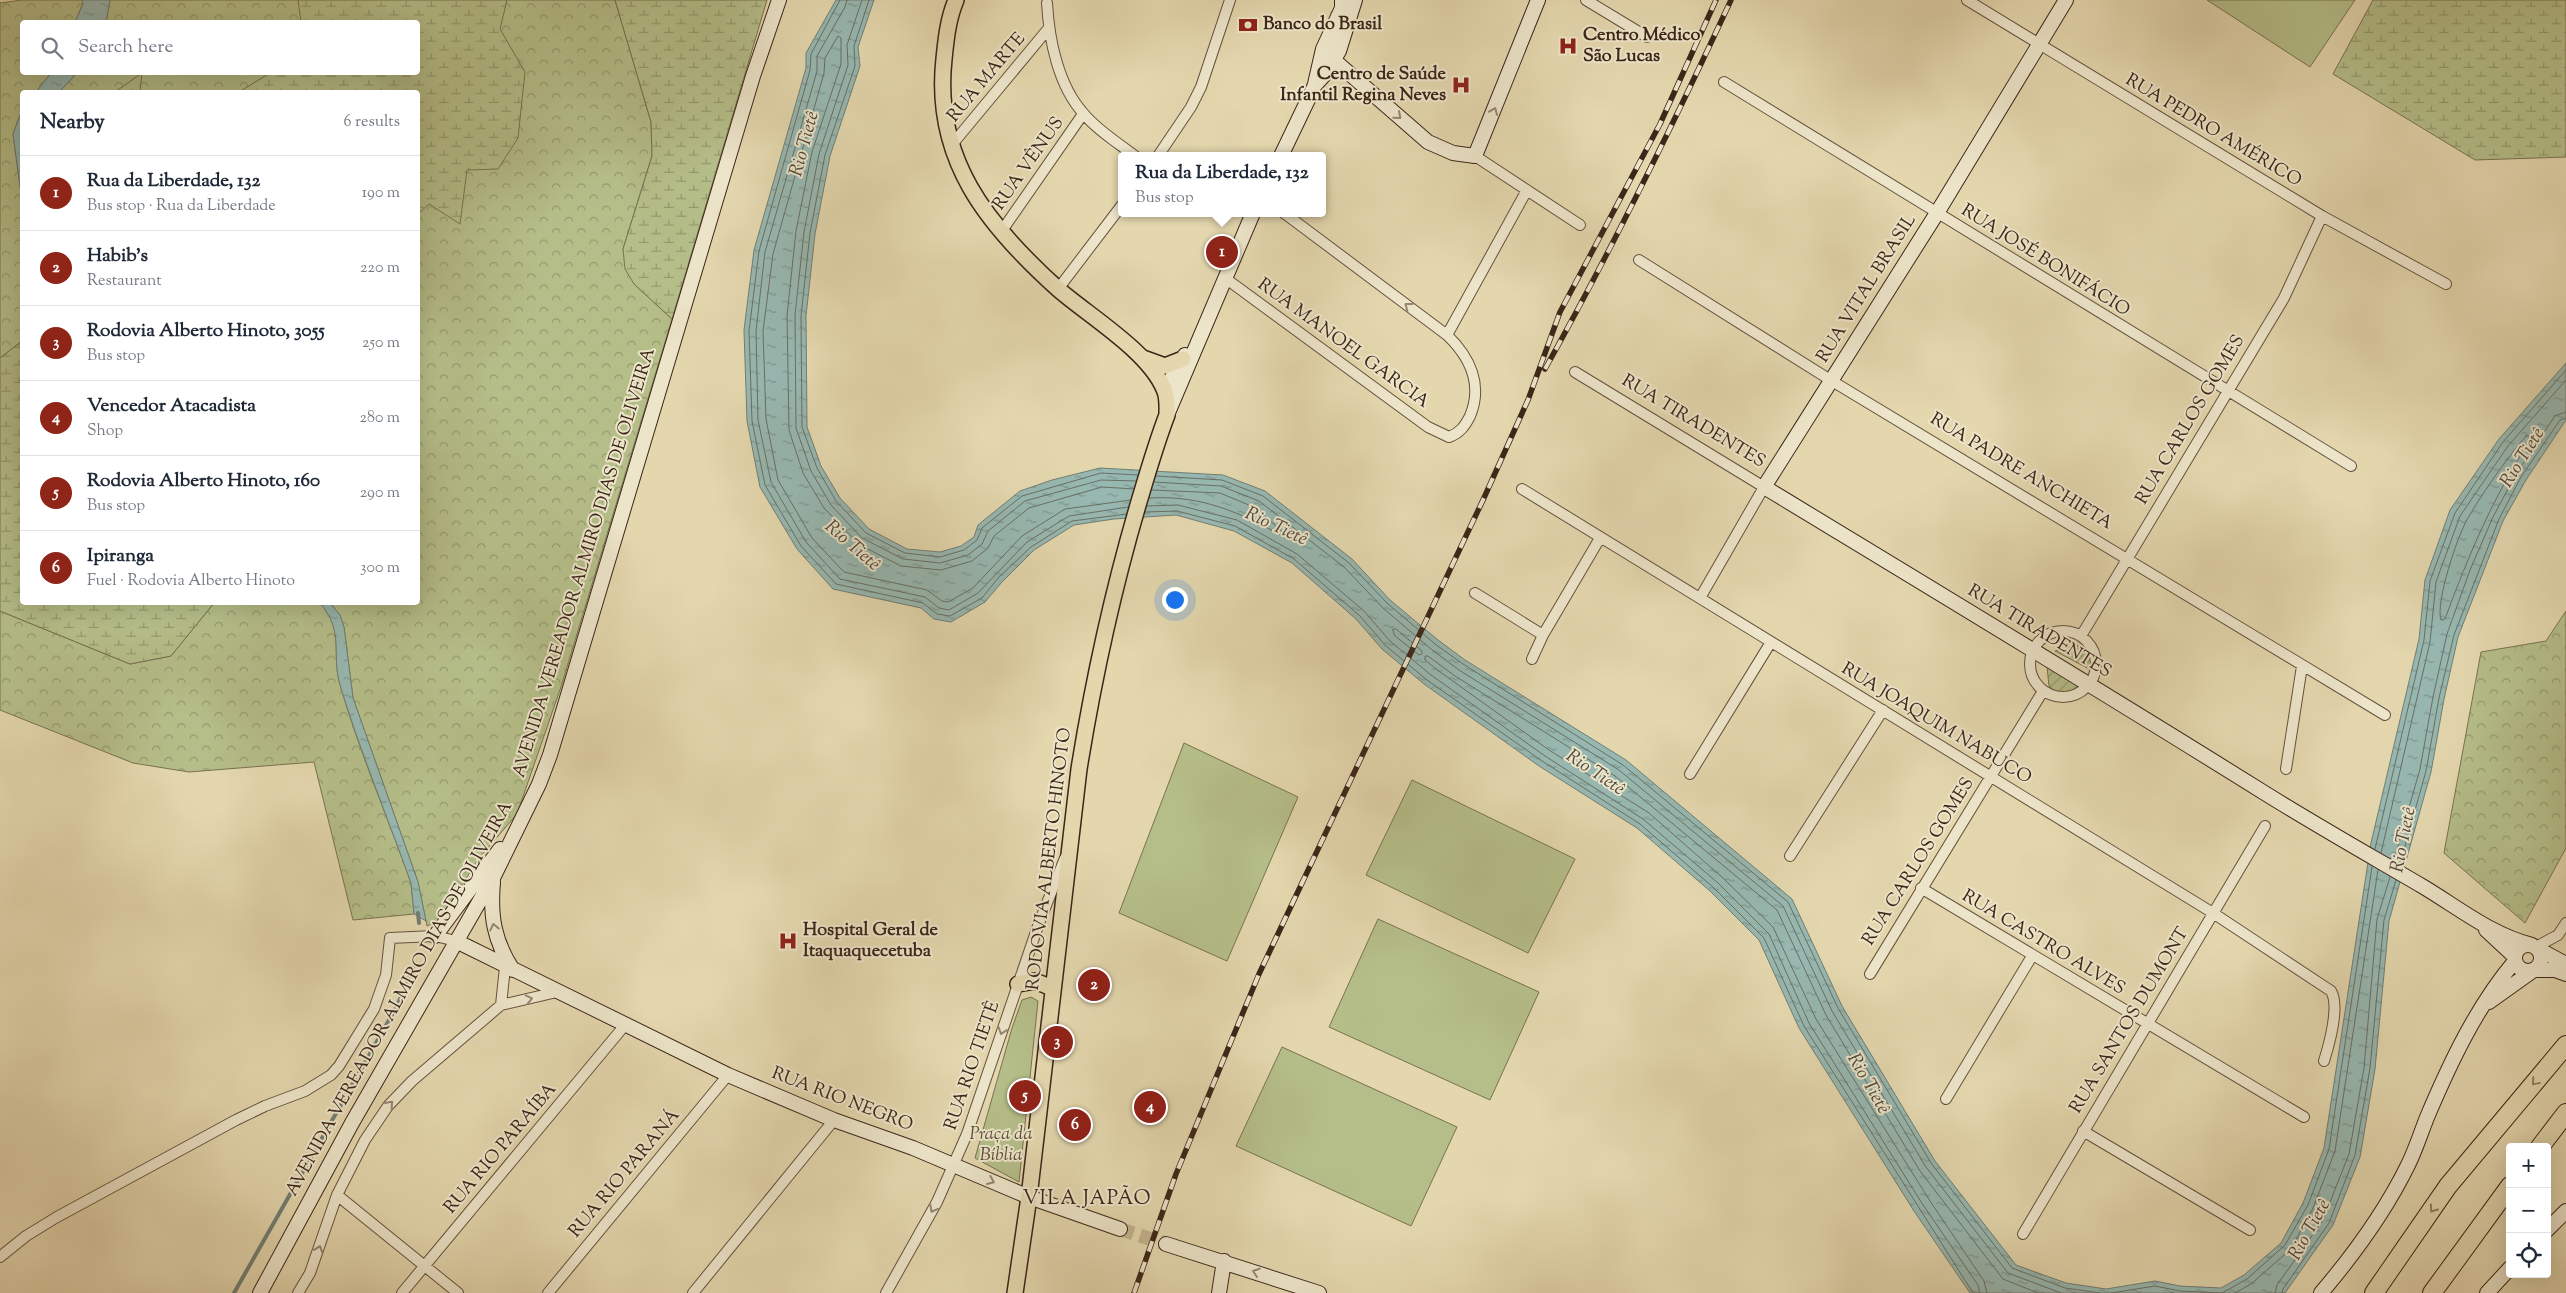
<!DOCTYPE html>
<meta charset="utf-8">
<style>
:root{--surface:#fff;--page:#f6f6f7;--text:#1f2937;--muted:#747a83;--line:#e0e1e3;--accent:#8f2418}
body{margin:0;font-family:"Sorts Mill Goudy",serif;background:var(--page);color:var(--text)}
.controls{position:absolute;right:15px;bottom:15px;display:grid;overflow:hidden;border-radius:5px;box-shadow:0 5px 20px #0002}
.controls button{width:45px;height:45px;display:grid;place-items:center;padding:0;border:0;border-bottom:1px solid var(--line);background:var(--surface);color:var(--text);font:25px sans-serif}
.you{position:absolute;left:1174px;top:599px;width:18px;height:18px;margin:-12px;border:4px solid #fff;border-radius:50%;background:#1a73e8;box-shadow:0 0 0 8px #1a73e833}
.badge{display:grid;place-items:center;width:32px;height:32px;border-radius:50%;background:var(--accent);color:#fff;font-size:16px;font-weight:700}
.pin{position:absolute;translate:-50% -50%;border:2px solid #fff;box-shadow:0 1px 5px #0006}
.popup{position:absolute;left:1118px;top:152px;width:208px;height:65px;box-sizing:border-box;display:grid;place-content:center;border-radius:5px;background:var(--surface);filter:drop-shadow(0 1px 4px #0005);font-size:16px;white-space:nowrap;color:var(--muted)}
.popup b{font-size:19px;color:var(--text)}
.popup::after{content:'';position:absolute;left:50%;top:100%;margin-left:-10px;border:10px solid transparent;border-top-color:var(--surface)}
.list{margin:0;padding:0;list-style:none}
h2{display:flex;justify-content:space-between;align-items:center;height:65px;margin:0;padding:0 20px;font-size:21px}
h2 small{font-size:16px;font-weight:400;color:var(--muted)}
.list li{display:grid;grid-template-columns:32px 1fr auto;gap:15px;align-items:center;box-sizing:border-box;height:75px;padding:0 20px;border-top:1px solid var(--line)}
.list b{display:block;font-size:19px;white-space:nowrap}
.list p{margin:0;font-size:16px;white-space:nowrap;color:var(--muted)}
.list em{font-size:16px;font-style:normal;color:var(--muted)}
.icon{flex:none;width:28px;height:28px;fill:none;stroke:currentColor;stroke-width:2;stroke-linecap:round;stroke-linejoin:round}
.map{position:relative;flex:none;width:2566px;height:1293px;overflow:hidden}
.search{position:absolute;background:var(--surface);box-shadow:0 5px 20px #0002;left:20px;top:20px;width:400px;height:55px;display:flex;align-items:center;gap:12px;box-sizing:border-box;padding:0 18px;border-radius:5px;color:var(--muted);font-size:19px}
.panel{position:absolute;background:var(--surface);box-shadow:0 5px 20px #0002;left:20px;top:90px;width:400px;height:515px;border-radius:5px}
.map>svg:first-child{display:block}
.forest{fill:url(#forest-crowns);stroke:#787250}
.wetland{fill:url(#wetland-marsh);stroke:#787250}
.park{fill:#b5be89;stroke:#787250}
.garden{fill:url(#garden-furrows);stroke:#787250}
.water{fill:url(#water-ripples);stroke:#727e74}
.lines{fill:none;stroke-linecap:round;stroke-linejoin:round}
.shore{stroke:#696f64;stroke-width:1}
.stream{stroke:#727e74;stroke-width:4}
.secondary-tunnel{stroke:#c2b490;stroke-width:14;stroke-dasharray:14 7;stroke-linecap:butt}
.street-casing{stroke:#65523e;stroke-width:12}
.secondary-casing{stroke:#3b2618;stroke-width:16}
.primary-casing{stroke:#3b2618;stroke-width:18}
.highway-casing{stroke:#3b2618;stroke-width:20}
.street{stroke:#ede5ca;stroke-width:10}
.secondary{stroke:#ede5ca;stroke-width:14}
.primary{stroke:#e4d7ae;stroke-width:15}
.highway{stroke:#e4d7ae;stroke-width:18}
.rail-casing{stroke:#3b2618;stroke-width:5.5}
.rail{stroke:#ede5ca;stroke-width:4;stroke-dasharray:11;stroke-linecap:butt}
.oneway{stroke:#948671}
.oneway2{stroke:#907e63}
.labels{text-anchor:middle;dominant-baseline:central;stroke-width:4;stroke-linejoin:round;paint-order:stroke}
.poi-label{font-size:18px;font-weight:bold;fill:#3b2618;stroke:#ede5ca;text-anchor:start}
.street-label{font-size:18px;fill:#3b2618;stroke:#ede5ca}
.park-label{font-size:18px;font-style:italic;fill:#5a4c34;stroke:#ede5ca}
.water-label{font-size:19px;font-style:italic;fill:#524a3e;stroke:#ede5ca}
.quarter-label{font-size:20px;letter-spacing:1px;fill:#3b2618;stroke:#ede5ca}
</style>
<div class="map">
<svg width="2566" height="1293" viewBox="0 0 2566 1293">
<defs>
<pattern id="forest-crowns" width="20" height="18" patternUnits="userSpaceOnUse" patternTransform="scale(1.25)"><rect width="20" height="18" fill="#b5be89"/><path d="M2 6a3 3 0 1 1 6 0M12 15a3 3 0 1 1 6 0" fill="none" stroke="#949a6f"/></pattern>
<pattern id="wetland-marsh" width="20" height="14" patternUnits="userSpaceOnUse" patternTransform="scale(1.25)"><rect width="20" height="14" fill="#b5be89"/><path d="M1 5h8M5 5V1M11 12h8M15 12V8" fill="none" stroke="#949a6f"/></pattern>
<pattern id="garden-furrows" width="10" height="10" patternUnits="userSpaceOnUse" patternTransform="scale(1.25)"><rect width="10" height="10" fill="#b5be89"/><path d="M-1 1l2-2M0 10L10 0M9 11l2-2" fill="none" stroke="#949a6f"/></pattern>
<pattern id="water-ripples" width="26" height="14" patternUnits="userSpaceOnUse" patternTransform="scale(1.25)"><rect width="26" height="14" fill="#97b8b1"/><path d="M2 4q2-2 4 0t4 0M15 11q2-2 4 0t4 0" fill="none" stroke="#7c958f"/></pattern>
</defs>
<rect width="100%" height="100%" fill="#e4d7ae"/>
<filter id="stains"><feTurbulence type="fractalNoise" baseFrequency=".004" numOctaves="4"/><feColorMatrix values="0 0 0 0 .2 0 0 0 0 .09 0 0 0 0 .02 0 0 0 .5 -.17"/></filter>
<radialGradient id="worn" r=".72"><stop offset=".6" stop-color="#630" stop-opacity="0"/><stop offset="1" stop-color="#630" stop-opacity=".3"/></radialGradient>
<path class="forest" d="M22,0H82L83,3L75,22H22V72L51,73L36,92H22V110L13,134L22,199V341L0,358V3Z
M110,0H615L651,122L652,156L623,249L634,284L672,319L561,687L517,814L480,857L439,920L427,926L418,882L353,698L344,627L340,615L330,603L418,602V92H59L77,73L418,72V22H106Z
M214,603H320C345,632 331,653 340,685C359,751 388,818 411,883L414,914L353,920L314,762L189,772L133,763L0,710V611L130,664L171,656Z
M2566,611V848L2525,923L2444,853L2481,652L2546,641Z"/>
<path class="wetland" d="M298,0H507L500,29L525,72L518,138L498,169L467,170L460,224L429,204L418,214V92H239L270,73L418,72V22H301Z
M615,0H767L672,319L634,284L625,269L623,249L652,156L651,122Z
M2373,0H2566V157L2475,160L2333,74Z
M142,72L140,92H115L142,73Z
M22,341V602L214,603L171,656L130,664L0,611V358Z"/>
<path class="park" d="M2207,0H2355L2310,67Z
M1184,743L1298,797L1227,961L1119,913Z
M1412,780L1575,859L1528,953L1366,875Z
M1378,919L1539,992L1490,1100L1329,1027Z
M1031,997L1038,1001L1019,1182L975,1158L1012,1028L1022,1000Z
M1282,1047L1457,1127L1411,1226L1236,1146Z"/>
<path class="garden" d="M2075,645L2086,648L2093,660L2095,672L2055,651Z
M2047,667L2085,688C2071,695 2061,698 2049,686Z"/>
<path class="water" d="M82,0H110L106,22H75L83,4Z
M836,0H874L858,47L860,66L830,156L815,234L806,316L807,427L821,466L840,498L869,529L907,549L940,552L961,546L974,537L978,525L1020,491L1052,480L1100,468L1223,475L1265,491L1352,559L1390,600L1438,640L1465,660L1626,760L1792,899L1842,1006L1935,1161L2016,1265L2066,1283L2106,1289L2155,1281L2180,1286L2221,1288L2244,1275L2281,1243L2303,1203L2324,1148L2371,843L2419,639L2425,580L2450,510L2499,439L2566,363V420L2526,480L2503,521L2458,637L2444,699L2431,772L2389,921L2375,1069L2360,1157L2333,1225L2285,1293H1970L1914,1211L1799,1028L1759,940L1710,891L1637,828L1539,766L1424,684L1382,649L1356,619L1292,563L1234,531L1176,515L1114,519L1074,525L1034,550L1002,582L985,602L951,622L934,619L921,608L833,589L797,549L760,487L747,421L744,330L754,250L806,68V53Z
M51,73V72L77,73L59,92H36Z
M22,110V200L13,134Z
M320,603H330L340,615L344,627L353,698L418,882L426,921L414,914L411,883C388,818 360,751 340,685C331,653 345,632 320,603Z"/>
<g class="lines">
<path class="shore" d="M840,0L811,54L810,70L759,251L749,331L752,421L765,485L801,546L836,584L923,603L937,614L950,616L982,598L998,578L1031,547L1072,521L1127,514
M847,0L845,7L817,56V71L765,252L756,331L758,420L771,482L806,542L840,579L925,597L939,608L949,610L978,593L1027,542L1069,516L1128,507
M862,0L847,45L848,65L819,154L804,232L795,315L796,428L811,471L831,505L862,538L903,559L940,563L968,555L982,544L988,531L1025,501L1101,480L1136,481
M869,0L854,46L855,66L825,155L810,233L801,316L802,427L817,468L836,501L866,533L905,553L940,557L964,550L977,540L982,528L1022,496L1101,473L1138,475
M2526,436H2529L2531,439C2493,497 2469,554 2445,619L2441,620C2435,603 2458,534 2468,518C2485,489 2505,461 2526,436Z
M1156,476L1222,480L1263,496L1349,563L1387,603L1435,644L1463,664L1623,765L1788,902L1838,1008L1931,1163L2012,1268L2065,1288L2100,1293
M1154,482L1221,486L1259,501L1344,567L1383,608L1431,649L1459,670L1619,770L1783,906L1832,1011L1926,1167L2008,1273L2061,1293
M1149,498C1202,495 1239,512 1284,537L1287,536L1256,508L1220,493L1152,490
M1131,500L1065,509L1022,536L973,588L948,602L942,601L927,590L844,572L812,538L778,480L766,419L763,331L773,254L824,73L825,58L838,36L841,38V64L812,152L796,231L787,316L789,430L803,473L824,508L860,545L901,566L941,570L972,561L988,548L994,536L1029,508L1102,487L1134,489
M1147,506L1178,505L1237,520L1297,554L1364,611L1390,641L1431,675L1545,756L1643,819L1718,883L1769,934L1809,1023L1923,1205L1978,1285L1980,1293
M1145,512L1177,511L1235,526L1294,559L1360,616L1386,646L1427,680L1542,761L1640,824L1714,888L1764,938L1804,1026L1973,1293
M1393,629H1396L1422,651V654L1419,655L1395,636Z
M2375,849L2424,640L2430,581L2455,513L2503,442L2566,370
M2381,853L2430,642L2436,582L2460,516L2508,446L2566,380
M2394,860L2420,769L2433,697L2447,634L2470,570L2493,517L2516,474L2555,416L2566,412
M2400,864L2426,771L2439,698L2454,635L2499,519L2521,477L2560,420L2566,418
M1987,1293L1984,1281L1930,1201L1816,1019L1773,927L1723,878L1649,813L1549,750L1436,669L1425,660V656H1428L1455,676L1615,776L1777,910L1826,1015L1920,1171L2003,1279L2038,1293
M2111,1293L2155,1286L2180,1291L2222,1293L2247,1279L2285,1245L2308,1205L2329,1149L2372,867
M2235,1293L2251,1284L2291,1249L2313,1208L2335,1151L2378,870
M2275,1293L2277,1285L2323,1220L2349,1154L2364,1068L2377,919L2390,877
M2282,1293L2283,1289L2329,1223L2355,1155L2370,1068L2384,920L2396,880"/>
<path class="stream" d="M418,913L419,923
M234,1293L397,1006L415,963"/>
<path class="secondary-tunnel" d="M1120,1229L1166,1244"/>
<g class="street-casing">
<path id="street" d="M1586,0L1647,37
M1967,0L2322,216L2446,284
M1047,3C1049,39 1058,86 1084,114C1097,130 1118,143 1135,156
M1724,82L2351,466
M950,147L1048,29
M1158,156L1191,107L1201,87L1230,0
M1475,156L1580,225
M1284,213L1447,335
M1001,232L1083,114
M1639,260L1832,381L2385,715
M1225,278L1428,427L1449,437C1460,433 1465,426 1470,416C1483,385 1470,357 1447,335L1527,190
M1058,289L1122,205
M1575,372L1764,487L1700,598
M1522,489L2213,913L2331,991C2340,1006 2329,1045 2324,1061
M1475,593L1543,635
M2030 664a33 33 0 1 1 66 0a33 33 0 1 1-66 0Z
M2081,636L2284,298L2322,216
M1532,659L1543,635L1600,538
M2286,769L2302,666
M1690,774L1771,642
M1790,856L1883,710
M1921,888L2304,1117
M2536,947L2558,935L2566,923
M1870,974L2043,691
M501,1005L505,967
M1946,1099L2032,956
M2083,1131L2250,1230
M337,1195L458,1293
M2023,1234L2265,826
M0,1257L26,1236L57,1217L236,1120L265,1106L305,1091L331,1075L339,1066L374,1009L386,975L390,938L435,936L456,941
M298,1293L310,1273L337,1195L365,1140L388,1106L412,1081L501,1005L557,992
M402,1293L625,1025
M548,1293L728,1075
M693,1293L834,1120
M886,1293L937,1202L967,1134L1039,923L1065,858"/>
</g>
<g class="secondary-casing">
<path id="secondary" d="M2066,0L1937,213L1764,487C1931,588 2098,689 2263,792C2316,825 2369,855 2422,886C2459,908 2490,934 2532,945
M1338,16C1340,32 1327,45 1335,61L1428,142L1453,153L1475,156L1538,0
M1315,84L1323,49L1342,8V0
M1281,156L1315,85L1326,73L1339,51L1355,0
M1165,390L1185,355
M1167,415L1253,213
M493,882C490,916 494,941 513,970
M2486,930L2515,957
M435,936L500,849
M456,941L728,1075L834,1120L913,1148L1029,1197L1120,1229
M2515 958a13 13 0 1 1 26 0a13 13 0 1 1-26 0Z
M2540,950L2566,964
M2536,970H2555L2566,974
M2489,1002L2531,972
M2547,1230L2566,1211
M1166,1244L1319,1293
M260,1293L352,1123L494,876L539,784L550,755L753,76L779,0
M1219,1293L1224,1261
M2321,1293C2355,1253 2385,1212 2408,1165C2416,1149 2421,1132 2428,1115C2451,1061 2477,1006 2515,961
M2487,1293L2510,1268"/>
</g>
<g class="primary-casing">
<path id="primary" d="M956,0C948,19 946,39 944,59C933,159 987,225 1058,289C1089,316 1148,351 1164,389C1168,397 1167,406 1167,415C1157,441 1149,468 1141,495C1114,585 1094,676 1079,769L1029,1197L1015,1293
M1143,358L1165,366L1183,359
M1018,984L1035,981L1052,988"/>
</g>
<g class="highway-casing">
<path id="highway" d="M2540,1147L2566,1113
M2374,1293L2448,1186L2566,1045
M2432,1293L2510,1186"/>
</g>
<use href="#street" class="street"/>
<use href="#secondary" class="secondary"/>
<use href="#primary" class="primary"/>
<use href="#highway" class="highway"/>
<g class="rail-casing">
<path id="rail" d="M1545,369C1612,249 1673,125 1731,0
M1134,1293L1176,1174L1259,974L1483,500L1528,400L1560,312L1660,124L1716,0"/>
</g>
<use href="#rail" class="rail"/>
</g>
<defs><path id="oneway-chevron" d="M-2-3.5L2.5 0L-2 3.5" fill="none" stroke-width="1.6" stroke-linecap="round" stroke-linejoin="round" transform="scale(1.25)"/></defs>
<g class="oneway">
<use href="#oneway-chevron" transform="translate(1494 111) rotate(-68)"/>
<use href="#oneway-chevron" transform="translate(1398 116) rotate(41)"/>
<use href="#oneway-chevron" transform="translate(1408 306) rotate(-143)"/>
<use href="#oneway-chevron" transform="translate(494 927) rotate(-102)"/>
<use href="#oneway-chevron" transform="translate(529 999) rotate(-13)"/>
<use href="#oneway-chevron" transform="translate(1002 1031) rotate(109)"/>
<use href="#oneway-chevron" transform="translate(390 1104) rotate(-49)"/>
<use href="#oneway-chevron" transform="translate(991 1181) rotate(23)"/>
<use href="#oneway-chevron" transform="translate(933 1209) rotate(119)"/>
<use href="#oneway-chevron" transform="translate(319 1249) rotate(-71)"/>
<use href="#oneway-chevron" transform="translate(1256 1272) rotate(-161)"/>
</g>
<g class="oneway2">
<use href="#oneway-chevron" transform="translate(2535 1082) rotate(130)"/>
<use href="#oneway-chevron" transform="translate(2433 1209) rotate(125)"/>
</g>
<defs>
<g id="bank-bare" transform="scale(1.5)"><path d="M-6-4H6V4H-6ZM0-2.3a2.3 2.3 0 1 0 0 4.6a2.3 2.3 0 1 0 0-4.6Z" fill="#8f2418" stroke="#ede5ca" stroke-width="2.5" paint-order="stroke"/></g>
<g id="hospital-bare" transform="scale(1.5)"><path d="M-5-5h3v3.5h4V-5h3V5h-3V1.5h-4V5h-3Z" fill="#8f2418" stroke="#ede5ca" stroke-width="2.5" paint-order="stroke"/></g>
</defs>
<g fill-rule="evenodd">
<use href="#bank-bare" x="1248" y="25"/>
<use href="#hospital-bare" x="1568" y="46"/>
<use href="#hospital-bare" x="1461" y="85"/>
<use href="#hospital-bare" x="788" y="941"/>
</g>
<g class="labels">
<g class="poi-label">
<text x="1263" y="25">Banco do Brasil</text>
<text x="1583" y="36">Centro Médico<tspan x="1583" dy="21">São Lucas</tspan></text>
<text x="1446" y="75" text-anchor="end">Centro de Saúde<tspan x="1446" dy="21">Infantil Regina Neves</tspan></text>
<text x="803" y="931">Hospital Geral de<tspan x="803" dy="21">Itaquaquecetuba</tspan></text>
</g>
<g class="street-label">
<text transform="translate(987 78) rotate(-50)">RUA MARTE</text>
<text transform="translate(2213 131) rotate(31)">RUA PEDRO AMÉRICO</text>
<text transform="translate(1029 164) rotate(-55)">RUA VÊNUS</text>
<text transform="translate(2045 261) rotate(32)">RUA JOSÉ BONIFÁCIO</text>
<text transform="translate(1867 289) rotate(-58)">RUA VITAL BRASIL</text>
<text transform="translate(1343 344) rotate(36)">RUA MANOEL GARCIA</text>
<text transform="translate(2191 420) rotate(-59)">RUA CARLOS GOMES</text>
<text transform="translate(1693 422) rotate(31)">RUA TIRADENTES</text>
<text transform="translate(2021 472) rotate(31)">RUA PADRE ANCHIETA</text>
<text transform="translate(585 563) rotate(-73)">AVENIDA VEREADOR ALMIRO DIAS DE OLIVEIRA</text>
<text transform="translate(2039 632) rotate(31)">RUA TIRADENTES</text>
<text transform="translate(1936 724) rotate(31)">RUA JOAQUIM NABUCO</text>
<text transform="translate(1050 859) rotate(-83)">RODOVIA ALBERTO HINOTO</text>
<text transform="translate(1919 862) rotate(-58)">RUA CARLOS GOMES</text>
<text transform="translate(2043 943) rotate(31)">RUA CASTRO ALVES</text>
<text transform="translate(400 999) rotate(-61)">AVENIDA VEREADOR ALMIRO DIAS DE OLIVEIRA</text>
<text transform="translate(2130 1021) rotate(-59)">RUA SANTOS DUMONT</text>
<text transform="translate(973 1066) rotate(-71)">RUA RIO TIETÊ</text>
<text transform="translate(842 1100) rotate(21)">RUA RIO NEGRO</text>
<text transform="translate(501 1149) rotate(-50)">RUA RIO PARAÍBA</text>
<text transform="translate(625 1174) rotate(-50)">RUA RIO PARANÁ</text>
</g>
<g class="park-label">
<text x="1001" y="1135">Praça da<tspan x="1001" dy="21">Bíblia</tspan></text>
</g>
<g class="water-label">
<text transform="translate(805 144) rotate(-75)">Rio Tietê</text>
<text transform="translate(2523 458) rotate(-58)">Rio Tietê</text>
<text transform="translate(1276 527) rotate(25)">Rio Tietê</text>
<text transform="translate(852 546) rotate(41)">Rio Tietê</text>
<text transform="translate(1595 773) rotate(34)">Rio Tietê</text>
<text transform="translate(2404 840) rotate(-79)">Rio Tietê</text>
<text transform="translate(1868 1084) rotate(60)">Rio Tietê</text>
<text transform="translate(2310 1230) rotate(-61)">Rio Tietê</text>
</g>
<g class="quarter-label">
<text x="1087" y="1199">VILA JAPÃO</text>
</g>
</g>
<rect width="100%" height="100%" filter="url(#stains)"/>
<rect width="100%" height="100%" fill="url(#worn)"/>
</svg>
<div class="controls">
<button>+</button>
<button>−</button>
<button><svg class="icon" aria-label="locate" viewBox="0 0 24 24"><circle cx="12" cy="12" r="6"/><path d="M12 2v4M12 18v4M2 12h4M18 12h4"/></svg></button>
</div>
<div class="you"></div>
<div class="pin badge" style="left:1222px;top:252px">1</div>
<div class="popup"><b>Rua da Liberdade, 132</b>Bus stop</div>
<div class="pin badge" style="left:1094px;top:985px">2</div>
<div class="pin badge" style="left:1057px;top:1042px">3</div>
<div class="pin badge" style="left:1150px;top:1107px">4</div>
<div class="pin badge" style="left:1025px;top:1096px">5</div>
<div class="pin badge" style="left:1075px;top:1125px">6</div>
<div class="search"><svg class="icon" aria-label="search" viewBox="0 0 24 24"><circle cx="10" cy="10" r="6"/><path d="M15 15l6 6"/></svg>Search here</div>
<section class="panel">
<h2>Nearby<small>6 results</small></h2>
<ul class="list">
<li><span class="badge">1</span><div><b>Rua da Liberdade, 132</b><p>Bus stop · Rua da Liberdade</p></div><em>190 m</em></li>
<li><span class="badge">2</span><div><b>Habib's</b><p>Restaurant</p></div><em>220 m</em></li>
<li><span class="badge">3</span><div><b>Rodovia Alberto Hinoto, 3055</b><p>Bus stop</p></div><em>250 m</em></li>
<li><span class="badge">4</span><div><b>Vencedor Atacadista</b><p>Shop</p></div><em>280 m</em></li>
<li><span class="badge">5</span><div><b>Rodovia Alberto Hinoto, 160</b><p>Bus stop</p></div><em>290 m</em></li>
<li><span class="badge">6</span><div><b>Ipiranga</b><p>Fuel · Rodovia Alberto Hinoto</p></div><em>300 m</em></li>
</ul>
</section>
</div>
